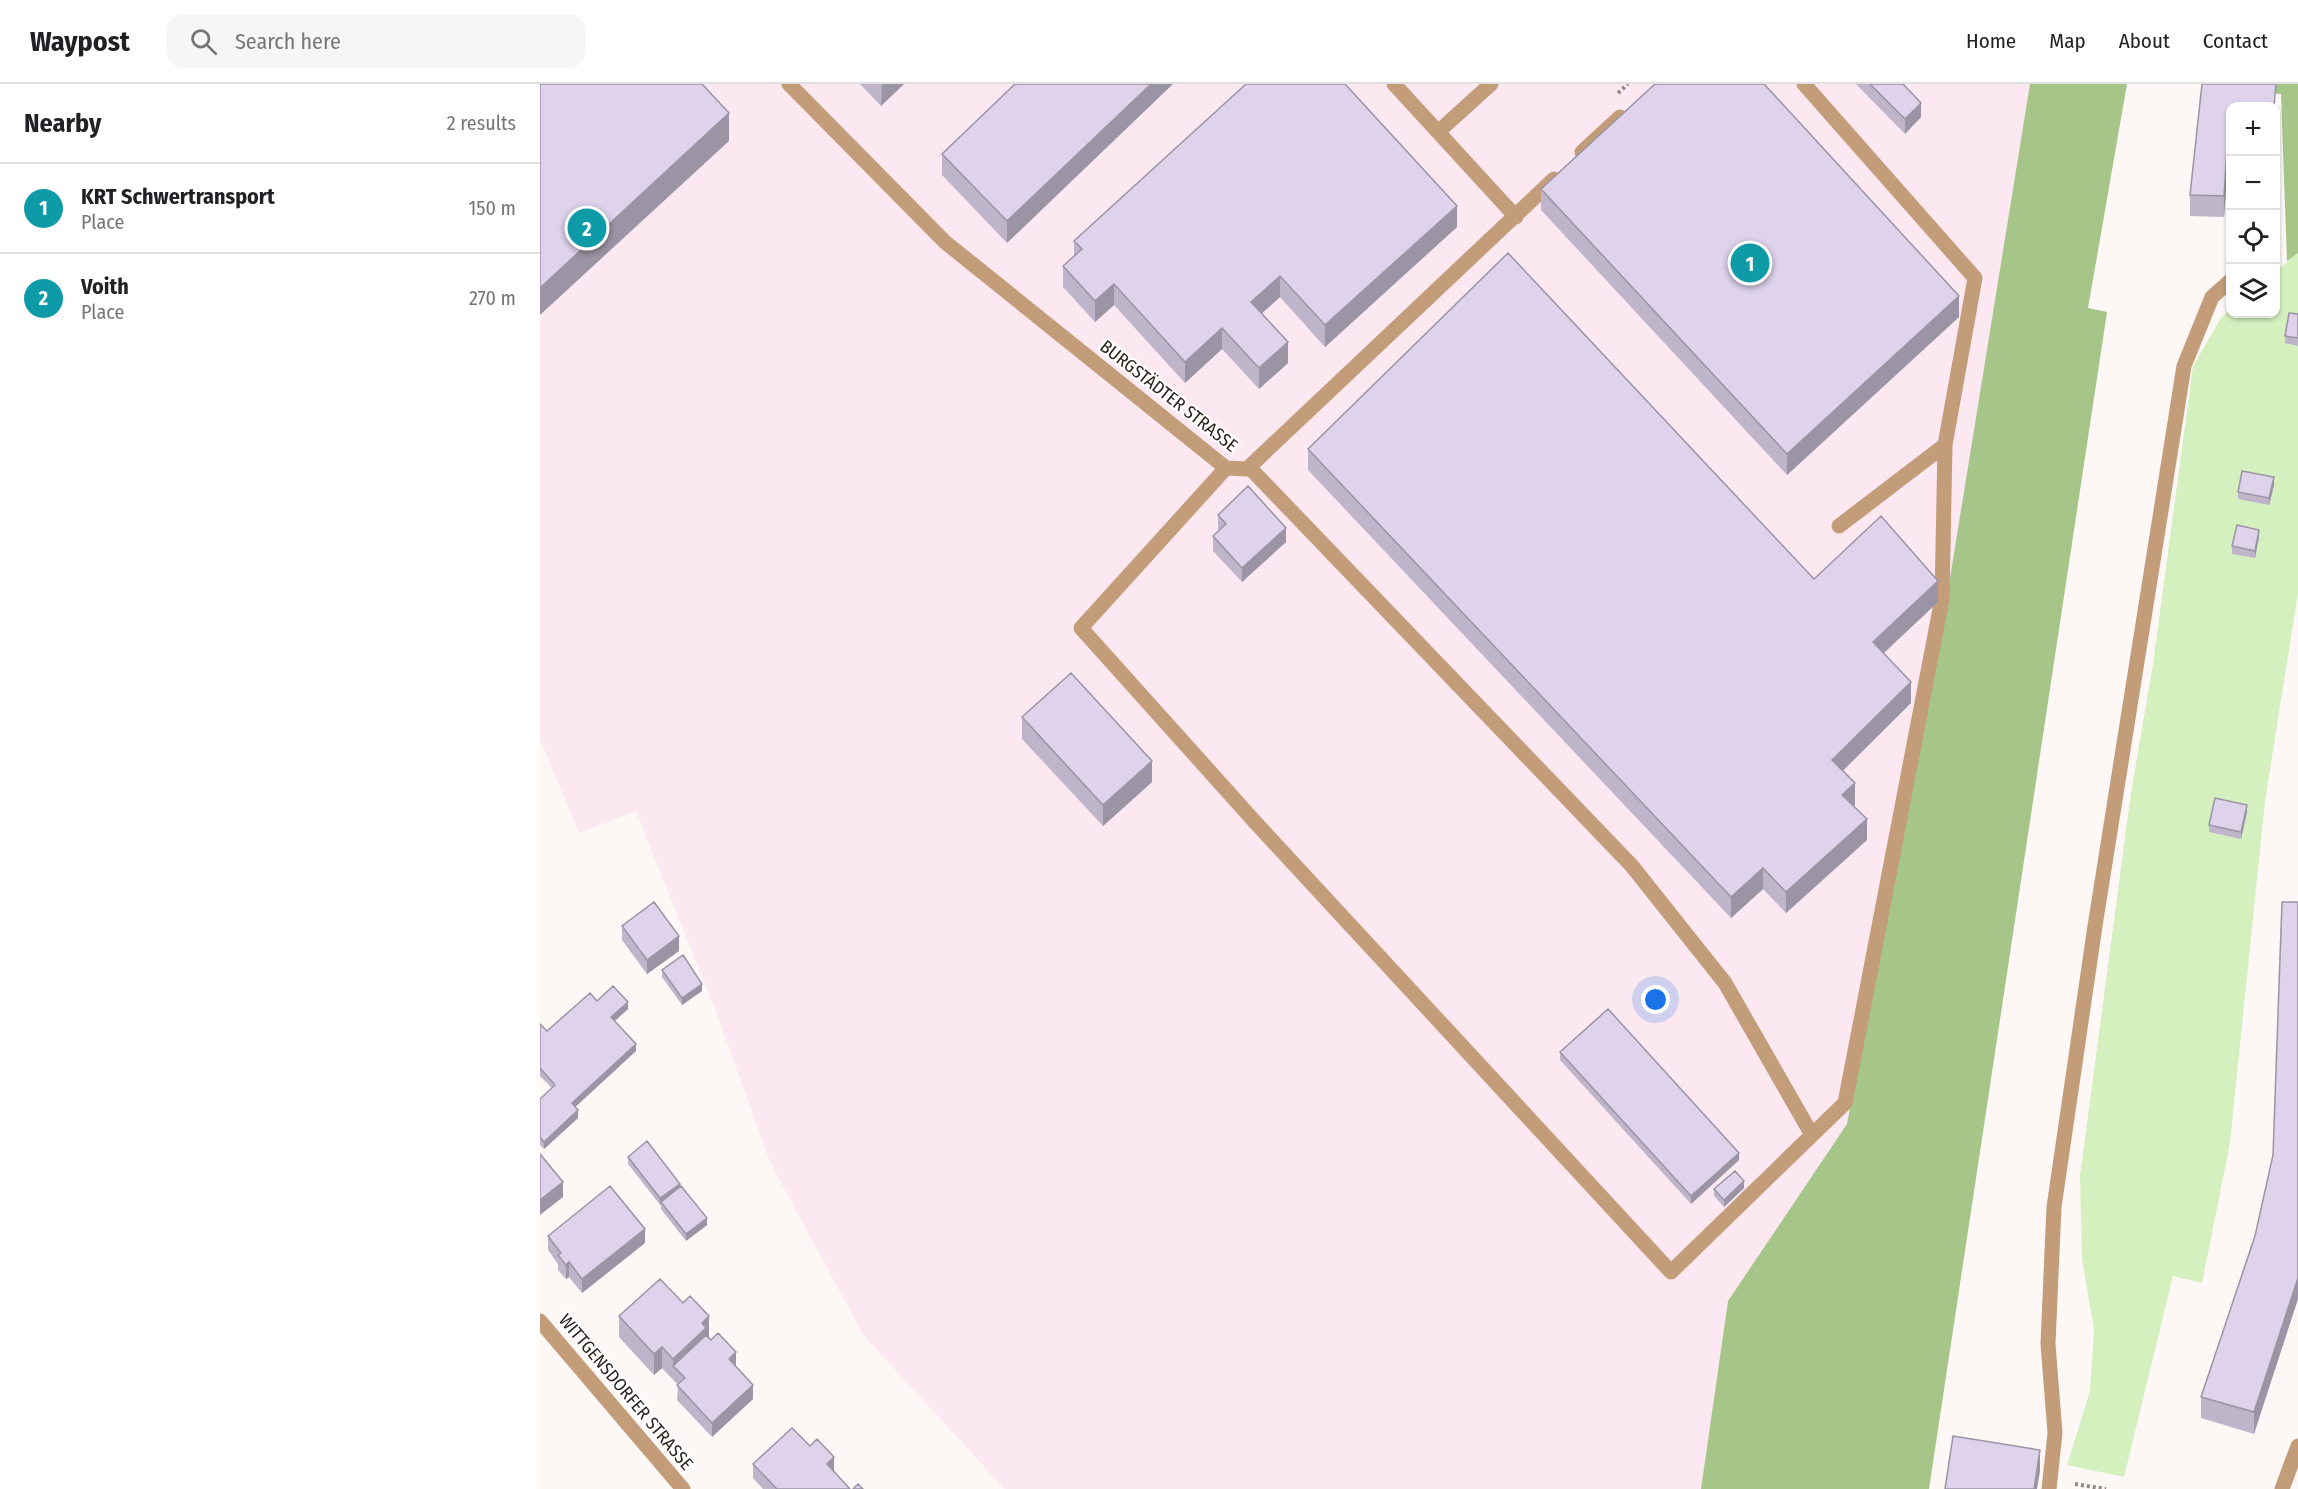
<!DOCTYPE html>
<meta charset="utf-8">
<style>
:root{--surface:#fff;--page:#f6f6f6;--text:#202124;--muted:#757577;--line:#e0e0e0;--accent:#0b8043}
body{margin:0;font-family:"Fira Sans Condensed",sans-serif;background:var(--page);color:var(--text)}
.controls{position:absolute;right:18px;top:18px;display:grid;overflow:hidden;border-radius:12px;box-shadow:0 2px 4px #0004}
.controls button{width:54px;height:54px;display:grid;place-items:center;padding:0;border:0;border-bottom:2px solid var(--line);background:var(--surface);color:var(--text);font:30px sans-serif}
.you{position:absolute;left:1116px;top:916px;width:21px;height:21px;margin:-15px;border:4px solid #fff;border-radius:50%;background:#1a73e8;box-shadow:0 0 0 9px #1a73e833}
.badge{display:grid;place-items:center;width:39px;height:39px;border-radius:50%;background:var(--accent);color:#fff;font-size:20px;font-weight:700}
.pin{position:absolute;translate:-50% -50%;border:3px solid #fff;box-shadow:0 2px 6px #0006}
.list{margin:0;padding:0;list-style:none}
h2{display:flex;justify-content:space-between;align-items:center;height:78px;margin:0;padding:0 24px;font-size:26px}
h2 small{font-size:20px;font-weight:400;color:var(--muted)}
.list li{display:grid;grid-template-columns:39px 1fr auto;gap:18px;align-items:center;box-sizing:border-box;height:90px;padding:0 24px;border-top:2px solid var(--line)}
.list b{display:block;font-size:22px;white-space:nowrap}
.list p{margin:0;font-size:20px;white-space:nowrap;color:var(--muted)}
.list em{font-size:20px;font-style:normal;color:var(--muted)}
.icon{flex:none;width:33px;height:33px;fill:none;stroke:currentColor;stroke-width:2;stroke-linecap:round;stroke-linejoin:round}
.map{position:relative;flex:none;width:1758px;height:1405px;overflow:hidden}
header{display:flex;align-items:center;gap:36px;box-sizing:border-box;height:84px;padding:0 30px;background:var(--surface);border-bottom:2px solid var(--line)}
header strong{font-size:28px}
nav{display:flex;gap:33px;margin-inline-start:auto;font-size:21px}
.search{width:420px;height:54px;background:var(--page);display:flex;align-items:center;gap:15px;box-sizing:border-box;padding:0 21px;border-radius:18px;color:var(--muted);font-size:22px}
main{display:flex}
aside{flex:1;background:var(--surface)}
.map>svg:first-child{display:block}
.industrial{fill:#fce8f1}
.green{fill:#d4f0be}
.forest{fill:#a5c589}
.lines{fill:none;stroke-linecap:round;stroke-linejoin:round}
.path{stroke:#908884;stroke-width:4;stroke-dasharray:3 3;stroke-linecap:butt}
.service{stroke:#c39c79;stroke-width:15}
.minor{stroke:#c39c79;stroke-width:15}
.tertiary{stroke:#c39c79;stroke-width:15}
.wall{fill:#bfb5ca}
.shaded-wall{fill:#9b94a4}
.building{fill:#ded3eb;stroke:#9b94a4;stroke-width:1.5}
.labels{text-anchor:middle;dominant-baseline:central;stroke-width:4.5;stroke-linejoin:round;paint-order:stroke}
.street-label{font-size:18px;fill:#2c221d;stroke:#fff}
</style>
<header>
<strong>Waypost</strong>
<div class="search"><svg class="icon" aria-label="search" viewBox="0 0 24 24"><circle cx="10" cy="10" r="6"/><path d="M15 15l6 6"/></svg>Search here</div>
<nav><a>Home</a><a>Map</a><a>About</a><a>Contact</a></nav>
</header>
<main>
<aside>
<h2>Nearby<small>2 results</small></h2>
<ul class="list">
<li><span class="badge" style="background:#0f9aa8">1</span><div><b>KRT Schwertransport</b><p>Place</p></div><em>150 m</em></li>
<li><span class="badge" style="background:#0f9aa8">2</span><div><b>Voith</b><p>Place</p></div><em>270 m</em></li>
</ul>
</aside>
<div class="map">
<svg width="1758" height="1405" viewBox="0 0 1758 1405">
<rect width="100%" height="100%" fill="#fdf7f5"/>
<path class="industrial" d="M0,0H1491L1409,523L1307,1040L1188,1217L1161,1405H465L324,1252L230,1078L175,925L96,727L39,749L0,655Z"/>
<path class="green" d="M1758,169V509L1725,717L1690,1059L1662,1199L1633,1192L1584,1393L1527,1381L1550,1307L1554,1245L1542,1175L1540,1092L1591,709L1613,580L1653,282L1681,234L1690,225V230H1736V187Z"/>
<path class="forest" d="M1490,0H1587L1548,224L1567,228L1389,1405H1161L1188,1217L1307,1040L1406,519Z
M1666,0H1758V169L1747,177L1741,10L1666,5Z"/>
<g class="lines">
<path class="path" d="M1078,9L1088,0
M1535,1400L1566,1405"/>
<path class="service" d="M249,0L405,158L686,384L707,385L1014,95
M854,0L976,133
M1264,0L1435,194L1405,361
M898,48L951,0
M1042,68L1080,33
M709,383L1092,782L1185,899L1272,1051
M686,384L541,544L715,738L1131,1188L1305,1019L1402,515L1405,361L1299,442
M1509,1405L1515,1349L1508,1260L1514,1123L1555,842L1644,282L1672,213L1690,197"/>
<path class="minor" d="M1742,1405L1758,1362"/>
<path class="tertiary" d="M0,1237L143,1405"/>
</g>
<path class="wall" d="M320,0H364L341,22Z
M475,0L467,159L402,91V70Z
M1316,0H1363L1381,33L1365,50Z
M1662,0L1736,17L1690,22V54L1684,133L1650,132V111Z
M1001,105L1419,233L1247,391L1001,126Z
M917,143L785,263L740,213L722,229L748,279L719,305L682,265L645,299L574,221L555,238L523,203V182L534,172V157Z
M1758,230V262L1745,259V252Z
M768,365L1274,495L1398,518L1344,569L1371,619L1303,687L1315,721L1313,722L1327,756L1246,829L1223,805L1191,834L768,386Z
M1734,401L1729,421L1698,415V408Z
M678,431L746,458L702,498L673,467V452L679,447L678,446Z
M1719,453L1715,474L1692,470V462Z
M482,633L612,698L563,742L482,655Z
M1707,728L1701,755L1669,748V741Z
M82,842L139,867L107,890L82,856Z
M122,886L162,907L142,921L122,893Z
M57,917L88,925L75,937L96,967L35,1023L38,1034L4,1065L0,1061V1015L12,1004L0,992V940L7,947Z
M1020,968L1199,1076L1151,1120L1020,976Z
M1733,1071L1714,1350L1661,1334V1313L1715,1152Z
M88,1073L140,1103L167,1141L146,1157L121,1125V1122L88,1080Z
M1204,1104L1184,1123L1174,1112V1105Z
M8,1152L105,1159L42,1209L29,1193L26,1195L18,1186V1180L8,1166Z
M79,1232L169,1254L196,1283L213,1315L172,1353L137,1316L138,1301L122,1284L114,1291L79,1253Z
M213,1380L294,1388L310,1405H223L213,1394Z"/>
<path class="shaded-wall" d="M342,0H364L341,22Z
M611,0H633L467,159V137Z
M1381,19V33L1365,50V35Z
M189,29V57L0,231V204Z
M1690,33V54L1684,133V112Z
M917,122V143L785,263V241Z
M740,192V213L711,239V218Z
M574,200V221L555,238V217Z
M1419,212V233L1247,391V370Z
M682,244V265L645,299V278Z
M748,258V279L719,305V284Z
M1734,393V401L1729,421V414Z
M746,444V458L702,498V484Z
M1719,446V453L1715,474V467Z
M1398,497V518L1333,579V558Z
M1371,598V619L1292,697V676Z
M612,677V698L563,742V721Z
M1315,699V721L1302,732V711Z
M1707,721V728L1701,755V748Z
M1327,735V756L1246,829V808Z
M1223,784V805L1191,834V813Z
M139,852V867L107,890V876Z
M162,900V907L142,921V914Z
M88,918V925L71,940V933Z
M96,960V967L32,1026V1019Z
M38,1026V1034L4,1065V1058Z
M1199,1069V1076L1151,1120V1112Z
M1204,1097V1104L1184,1123V1116Z
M23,1098V1113L0,1131V1116Z
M140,1100V1107L121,1118L120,1122V1114Z
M167,1134V1141L146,1157V1150Z
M105,1145V1159L42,1209V1195Z
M29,1178V1193L26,1195V1181Z
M1758,1194V1215L1714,1350V1328Z
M169,1232V1253L133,1282V1275L162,1239Z
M122,1263V1284L114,1291V1270Z
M196,1268V1283L189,1275Z
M213,1301V1315L172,1353V1339Z
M1500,1366V1387L1497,1405H1494Z
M294,1373V1388L287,1380Z"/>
<path class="building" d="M0,0H162L189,29L0,204Z
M475,0H611L467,137L402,70Z
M706,0H805L917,122L785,241L740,192L711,218L748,258L719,284L682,244L645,278L574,200L555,217L523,182L542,165L534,157Z
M1115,0H1224L1419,212L1247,370L1001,105Z
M1330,0H1363L1381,19L1365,35Z
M1662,0H1736L1734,22H1690L1684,112L1650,111Z
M968,169L1274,495L1341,432L1398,497L1333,558L1371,598L1292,676L1315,699L1302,711L1327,735L1246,808L1223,784L1191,813L768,365Z
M1749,229L1758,230V254L1745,252Z
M1702,387L1734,393L1729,414L1698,408Z
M708,402L746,444L702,484L673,452L686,440L678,431Z
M1697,441L1719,446L1715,467L1692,462Z
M531,589L612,677L563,721L482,633Z
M1675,714L1707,721L1701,748L1669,741Z
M114,818L139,852L107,876L82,842Z
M1742,818H1758V1194L1714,1328L1661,1313L1715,1152L1733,1071Z
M143,871L162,900L142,914L122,886Z
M73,902L88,918L71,933L96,960L32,1019L38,1026L4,1058L0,1053V1015L15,1001L0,984V940L7,947L50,909L57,917Z
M1068,925L1199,1069L1151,1112L1020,968Z
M107,1057L140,1100L120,1114L88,1073Z
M0,1070L23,1098L0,1116Z
M1195,1087L1204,1097L1184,1116L1174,1105Z
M70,1102L105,1145L42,1195L29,1178L26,1181L18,1171L21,1169L8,1152Z
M141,1102L167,1134L146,1150L121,1118Z
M120,1195L143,1219L150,1212L169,1232L162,1239L166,1244L133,1275L122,1263L114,1270L79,1232Z
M178,1249L196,1268L189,1275L213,1301L172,1339L137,1301L145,1294L133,1282L166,1251L171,1256Z
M252,1344L270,1362L277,1355L294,1373L287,1380L310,1405H237L213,1380Z
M1413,1352L1500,1366L1494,1405H1405Z
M318,1400L323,1405H313Z"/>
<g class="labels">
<g class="street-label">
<text transform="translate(629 312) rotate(38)">BURGSTÄDTER STRASSE</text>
<text transform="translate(86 1308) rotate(50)">WITTGENSDORFER STRASSE</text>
</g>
</g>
</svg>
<div class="controls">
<button>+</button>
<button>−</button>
<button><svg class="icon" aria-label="locate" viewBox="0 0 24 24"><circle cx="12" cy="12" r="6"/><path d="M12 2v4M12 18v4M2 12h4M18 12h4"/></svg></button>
<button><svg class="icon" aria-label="layers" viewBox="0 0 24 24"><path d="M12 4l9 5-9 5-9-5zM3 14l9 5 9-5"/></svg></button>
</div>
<div class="you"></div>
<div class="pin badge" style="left:1210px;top:179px;background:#0f9aa8">1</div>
<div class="pin badge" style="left:47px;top:144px;background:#0f9aa8">2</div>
</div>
</main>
